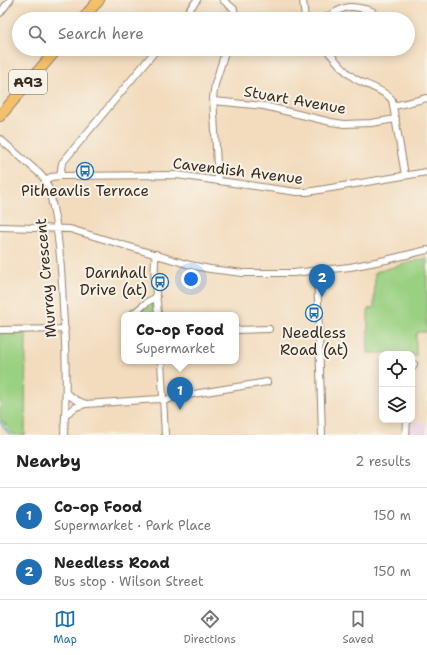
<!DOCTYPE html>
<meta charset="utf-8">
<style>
:root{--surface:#fff;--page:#f6f6f6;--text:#222;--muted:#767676;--line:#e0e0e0;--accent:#1f6fb2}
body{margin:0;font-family:"Shantell Sans",sans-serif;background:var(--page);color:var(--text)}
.controls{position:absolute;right:12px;bottom:12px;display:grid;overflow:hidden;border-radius:8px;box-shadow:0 2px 10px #0003}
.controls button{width:36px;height:36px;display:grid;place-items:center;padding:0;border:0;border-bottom:1px solid var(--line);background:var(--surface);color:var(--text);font:20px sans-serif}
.you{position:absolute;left:191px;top:279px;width:14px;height:14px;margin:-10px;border:3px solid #fff;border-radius:50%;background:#1a73e8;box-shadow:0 0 0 6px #1a73e833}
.badge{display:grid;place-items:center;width:26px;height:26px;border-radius:50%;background:var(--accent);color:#fff;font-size:13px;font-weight:700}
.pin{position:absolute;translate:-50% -33px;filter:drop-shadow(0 1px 2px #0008)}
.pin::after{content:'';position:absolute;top:21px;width:14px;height:12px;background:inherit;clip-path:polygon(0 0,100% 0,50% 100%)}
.popup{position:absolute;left:121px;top:312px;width:118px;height:52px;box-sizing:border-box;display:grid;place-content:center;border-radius:8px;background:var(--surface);filter:drop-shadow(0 1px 3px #0005);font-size:13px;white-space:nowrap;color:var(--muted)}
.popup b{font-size:15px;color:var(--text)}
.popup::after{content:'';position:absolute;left:50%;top:100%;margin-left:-8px;border:8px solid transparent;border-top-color:var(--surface)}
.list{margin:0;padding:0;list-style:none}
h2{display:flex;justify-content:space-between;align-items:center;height:52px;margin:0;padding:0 16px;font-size:17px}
h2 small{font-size:13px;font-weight:400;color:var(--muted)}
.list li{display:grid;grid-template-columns:26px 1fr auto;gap:12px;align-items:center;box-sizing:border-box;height:56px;padding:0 16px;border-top:1px solid var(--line)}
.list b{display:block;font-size:15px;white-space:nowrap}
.list p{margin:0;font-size:13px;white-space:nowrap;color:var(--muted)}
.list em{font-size:13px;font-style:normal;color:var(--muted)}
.icon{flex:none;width:22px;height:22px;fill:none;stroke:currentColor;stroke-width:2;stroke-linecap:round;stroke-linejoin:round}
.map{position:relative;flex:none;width:427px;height:435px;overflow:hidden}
.search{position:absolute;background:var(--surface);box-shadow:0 2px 10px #0003;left:12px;right:12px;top:12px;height:44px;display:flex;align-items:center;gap:10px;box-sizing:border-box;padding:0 14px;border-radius:22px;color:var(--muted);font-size:15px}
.sheet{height:164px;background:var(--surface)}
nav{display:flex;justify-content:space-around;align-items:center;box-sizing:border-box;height:56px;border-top:1px solid var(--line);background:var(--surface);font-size:11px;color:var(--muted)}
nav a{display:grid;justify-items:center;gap:2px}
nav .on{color:var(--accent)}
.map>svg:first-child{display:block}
.built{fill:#eed0e8}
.green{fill:#9ad081;stroke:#6a7d50}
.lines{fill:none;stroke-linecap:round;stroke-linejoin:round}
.stream{stroke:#4db4cb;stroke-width:2}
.minor-casing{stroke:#97836e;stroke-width:8}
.primary-casing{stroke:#97836e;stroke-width:12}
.minor{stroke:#fff;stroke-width:6}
.primary{stroke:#f4c16a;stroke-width:10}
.labels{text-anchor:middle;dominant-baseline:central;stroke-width:4;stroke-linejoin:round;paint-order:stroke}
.shield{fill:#f7f3e8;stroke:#73665b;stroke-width:1}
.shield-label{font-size:14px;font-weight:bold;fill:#3b2a1e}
.street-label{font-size:15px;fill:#3b2a1e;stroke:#f7f3e8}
.poi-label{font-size:15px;fill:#3b2a1e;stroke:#f7f3e8}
</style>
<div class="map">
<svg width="427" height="435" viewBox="0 0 427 435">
<rect width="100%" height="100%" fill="#f7f3e8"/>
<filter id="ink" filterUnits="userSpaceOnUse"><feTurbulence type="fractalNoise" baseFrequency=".025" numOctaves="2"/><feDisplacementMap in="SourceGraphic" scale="8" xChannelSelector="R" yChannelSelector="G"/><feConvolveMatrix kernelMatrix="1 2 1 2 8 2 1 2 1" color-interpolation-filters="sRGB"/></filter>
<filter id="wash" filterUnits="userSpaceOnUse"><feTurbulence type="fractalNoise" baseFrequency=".012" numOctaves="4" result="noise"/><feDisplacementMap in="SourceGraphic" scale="16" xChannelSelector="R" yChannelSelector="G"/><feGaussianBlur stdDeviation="0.9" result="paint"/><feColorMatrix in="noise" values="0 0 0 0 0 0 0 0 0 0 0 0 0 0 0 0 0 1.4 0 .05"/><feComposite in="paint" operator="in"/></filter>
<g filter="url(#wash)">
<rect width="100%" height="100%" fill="#f3dcbe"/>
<path class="built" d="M412,421L427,423V435H411Z"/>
<path class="green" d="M427,258V332H418L416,335V356H412V354L368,353V309L374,308L375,272Z
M152,301L153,315H135Z
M0,333H26L25,435H13L5,424L0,420Z"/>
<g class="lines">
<path class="stream" d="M0,422L10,435"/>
</g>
</g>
<g filter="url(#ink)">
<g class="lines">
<g class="minor-casing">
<path id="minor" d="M223,0L234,9L235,19
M303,0L305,19
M0,13L10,0
M182,19L197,0
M323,19C346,6 346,4 372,11L376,19
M326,49C335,59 343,71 354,78C365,85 385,90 392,100L405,175
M392,49L393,50
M214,101L264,106L331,122L344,124L371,123L396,119
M394,106L427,98
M0,139L40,174C50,184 51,199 54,213C60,244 62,276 63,307C66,350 67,392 64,435
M60,176L62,163L157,49
M45,180L51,177L60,176L177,175L297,192H307L427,172
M218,181L213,98L215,84L226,49
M0,227L70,229L190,265L210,269L243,273H293L350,267L386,260L427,250
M156,254C152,273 157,296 158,315
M317,270L322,435
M131,315L149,301L157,297
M0,330L65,329
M236,330L269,329
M161,361L165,435
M412,368L414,364
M66,393L76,400L86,404L143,400L160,399L167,400L175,397L267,382
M65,415L76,407L86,404
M406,435L407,420"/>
</g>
<g class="primary-casing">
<path id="primary" d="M82,19L99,0
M0,116L57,49"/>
</g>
<use href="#minor" class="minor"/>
<use href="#primary" class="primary"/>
</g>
</g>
<defs>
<g id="bus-ring" transform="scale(0.9)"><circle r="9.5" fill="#f7f3e8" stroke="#1f6fb2" stroke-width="1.5"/><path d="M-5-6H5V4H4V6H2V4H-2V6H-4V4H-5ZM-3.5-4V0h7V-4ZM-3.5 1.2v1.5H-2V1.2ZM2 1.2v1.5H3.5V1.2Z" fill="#1f6fb2"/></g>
</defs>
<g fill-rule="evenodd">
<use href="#bus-ring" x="85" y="171"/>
<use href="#bus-ring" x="160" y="282"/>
<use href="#bus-ring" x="314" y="313"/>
</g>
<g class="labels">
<rect class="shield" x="9" y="70" width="38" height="24" rx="3"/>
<g class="shield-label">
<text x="28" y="82">A93</text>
</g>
<g class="street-label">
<text transform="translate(295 100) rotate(10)">Stuart Avenue</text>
<text transform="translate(238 171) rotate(7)">Cavendish Avenue</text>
<text transform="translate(46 278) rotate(-95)">Murray Crescent</text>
</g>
<g class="poi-label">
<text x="85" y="191">Pitheavlis Terrace</text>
<text x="147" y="273" text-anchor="end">Darnhall<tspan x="147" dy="17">Drive (at)</tspan></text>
<text x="314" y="333">Needless<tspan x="314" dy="17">Road (at)</tspan></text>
</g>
</g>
</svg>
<div class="controls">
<button><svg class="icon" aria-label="locate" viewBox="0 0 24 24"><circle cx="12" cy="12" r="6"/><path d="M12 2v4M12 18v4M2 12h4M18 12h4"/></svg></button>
<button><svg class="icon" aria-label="layers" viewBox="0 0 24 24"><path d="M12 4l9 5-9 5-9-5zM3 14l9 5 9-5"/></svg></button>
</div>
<div class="you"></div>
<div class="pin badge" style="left:180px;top:410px">1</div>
<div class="popup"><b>Co-op Food</b>Supermarket</div>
<div class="pin badge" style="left:322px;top:297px">2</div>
<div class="search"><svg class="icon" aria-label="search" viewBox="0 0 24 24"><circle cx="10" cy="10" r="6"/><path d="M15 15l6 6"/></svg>Search here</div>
</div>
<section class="sheet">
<h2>Nearby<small>2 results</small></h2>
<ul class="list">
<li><span class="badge">1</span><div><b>Co-op Food</b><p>Supermarket · Park Place</p></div><em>150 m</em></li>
<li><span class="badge">2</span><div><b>Needless Road</b><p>Bus stop · Wilson Street</p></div><em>150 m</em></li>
</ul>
</section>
<nav>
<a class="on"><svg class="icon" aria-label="map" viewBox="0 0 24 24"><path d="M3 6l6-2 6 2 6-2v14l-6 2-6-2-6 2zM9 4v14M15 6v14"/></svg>Map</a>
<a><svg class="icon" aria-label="directions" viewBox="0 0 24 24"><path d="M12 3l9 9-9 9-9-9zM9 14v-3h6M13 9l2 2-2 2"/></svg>Directions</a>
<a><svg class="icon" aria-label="saved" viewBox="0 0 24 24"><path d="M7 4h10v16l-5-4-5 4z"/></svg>Saved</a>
</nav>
